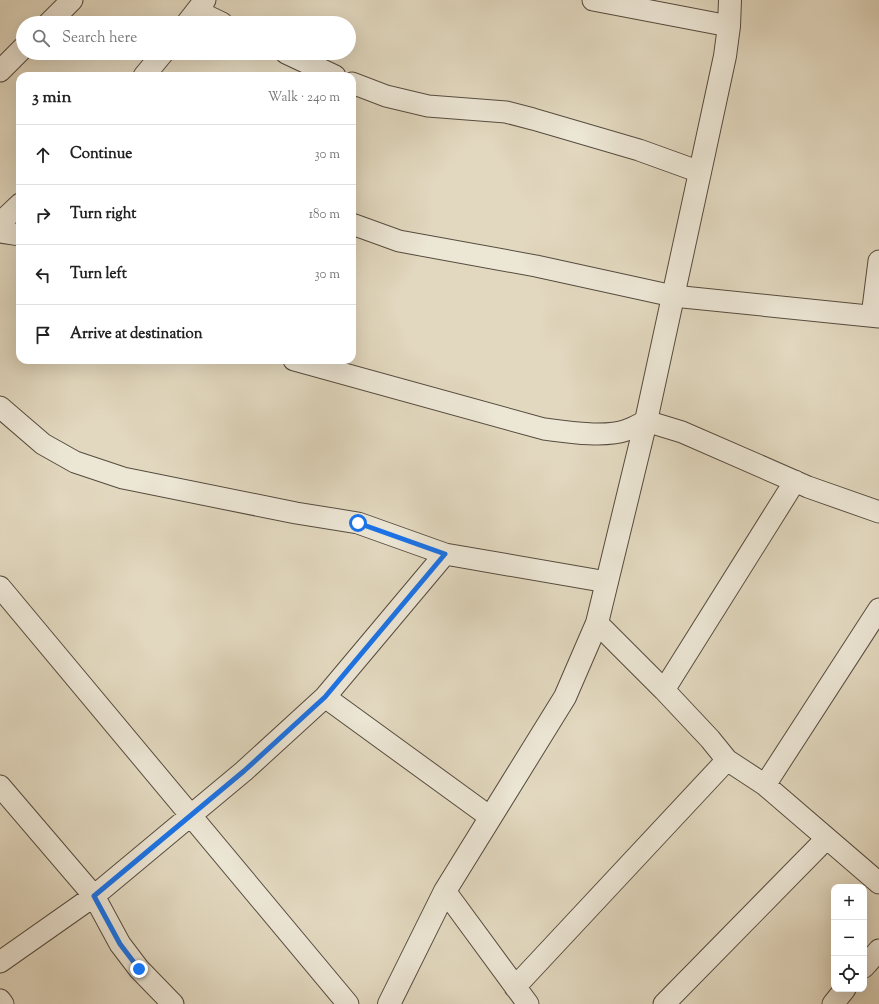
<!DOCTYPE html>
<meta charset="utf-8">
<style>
:root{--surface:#fff;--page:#f6f6f6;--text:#222;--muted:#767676;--line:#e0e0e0}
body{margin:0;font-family:"Sorts Mill Goudy",serif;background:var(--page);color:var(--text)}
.controls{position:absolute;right:12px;bottom:12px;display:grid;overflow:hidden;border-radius:8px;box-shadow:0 4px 16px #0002}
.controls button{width:36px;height:36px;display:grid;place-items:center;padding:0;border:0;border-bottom:1px solid var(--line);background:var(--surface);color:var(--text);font:20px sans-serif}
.stop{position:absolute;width:12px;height:12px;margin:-9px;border:3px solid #1a73e8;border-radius:50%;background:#fff}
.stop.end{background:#1a73e8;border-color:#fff;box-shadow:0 1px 4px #0008}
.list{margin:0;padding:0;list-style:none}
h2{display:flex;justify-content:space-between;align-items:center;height:52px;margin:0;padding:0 16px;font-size:17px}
h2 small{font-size:13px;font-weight:400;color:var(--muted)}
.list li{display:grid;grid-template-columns:26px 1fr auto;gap:12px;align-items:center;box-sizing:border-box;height:60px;padding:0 16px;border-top:1px solid var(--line)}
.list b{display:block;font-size:15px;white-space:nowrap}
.list em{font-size:13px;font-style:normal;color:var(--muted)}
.icon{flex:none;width:22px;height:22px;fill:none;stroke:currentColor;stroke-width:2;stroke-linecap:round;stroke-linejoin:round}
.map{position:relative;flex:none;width:879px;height:1004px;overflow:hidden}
.search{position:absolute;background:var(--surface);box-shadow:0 4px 16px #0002;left:16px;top:16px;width:340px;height:44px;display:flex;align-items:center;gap:10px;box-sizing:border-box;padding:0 14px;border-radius:22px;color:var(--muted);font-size:15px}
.panel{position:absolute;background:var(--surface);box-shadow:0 4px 16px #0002;left:16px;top:72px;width:340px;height:292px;border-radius:12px}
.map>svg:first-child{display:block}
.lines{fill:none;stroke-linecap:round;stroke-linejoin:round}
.minor-casing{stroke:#564c3f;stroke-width:23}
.tertiary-casing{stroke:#564c3f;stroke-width:24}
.minor{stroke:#ece6d5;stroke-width:21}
.tertiary{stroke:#ece6d5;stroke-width:22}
.route{stroke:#1a73e8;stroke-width:5}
</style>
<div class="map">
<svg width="879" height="1004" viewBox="0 0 879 1004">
<rect width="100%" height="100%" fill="#e2d8bf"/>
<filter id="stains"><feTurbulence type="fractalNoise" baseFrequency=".005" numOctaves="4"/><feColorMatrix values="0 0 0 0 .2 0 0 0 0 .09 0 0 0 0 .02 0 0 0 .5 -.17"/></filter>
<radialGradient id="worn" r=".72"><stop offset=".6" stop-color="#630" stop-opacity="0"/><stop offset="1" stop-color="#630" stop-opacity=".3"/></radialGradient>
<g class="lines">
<g class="minor-casing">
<path id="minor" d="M593,0L729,26
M197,11L222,23
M49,23L72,0
M187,23L205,0
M286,53L335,76
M0,71L23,48
M144,76L163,53
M352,83L386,96L428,106L506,112L533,119L639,150L700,172
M0,223L20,204
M352,224L399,241L536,266L673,296L879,317
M0,232L20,235
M872,316L879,261
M294,360L544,429C567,432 605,438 627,430C633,428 640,424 646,421L682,432L808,487L879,512
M0,407L43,444L75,462L123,478L296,513L358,523L445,554L607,582
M0,587L348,1004
M597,623L664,690L710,739L727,760L765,785L879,883
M664,690L795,481
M325,697L490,817
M765,785L879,609
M0,786L94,896L120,944L139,969L173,1004
M445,891L528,1004
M0,962L94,896L244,771L325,697L445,554
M864,967L879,950
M515,987L727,760
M0,1000L3,1004
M664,1004L826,839
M833,1004L845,989"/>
</g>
<g class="tertiary-casing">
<path id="tertiary" d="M389,1004L445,891L565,697L597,623L646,421L700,172L725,56L729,26L730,0"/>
</g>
<use href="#minor" class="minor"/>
<use href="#tertiary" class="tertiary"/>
</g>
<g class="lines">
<path class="route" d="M139,969L120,944L94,896L244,771L325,697L445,554L358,523"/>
</g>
<rect width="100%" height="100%" filter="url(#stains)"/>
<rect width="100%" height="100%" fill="url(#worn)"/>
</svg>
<div class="controls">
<button>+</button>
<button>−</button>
<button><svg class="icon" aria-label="locate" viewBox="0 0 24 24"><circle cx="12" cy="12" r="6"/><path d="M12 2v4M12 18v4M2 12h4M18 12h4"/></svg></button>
</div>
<div class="stop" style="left:358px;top:523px"></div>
<div class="stop end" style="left:139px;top:969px"></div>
<div class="search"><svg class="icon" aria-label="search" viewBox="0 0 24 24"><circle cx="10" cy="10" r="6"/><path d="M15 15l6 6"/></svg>Search here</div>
<section class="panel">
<h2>3 min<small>Walk · 240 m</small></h2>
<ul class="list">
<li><svg class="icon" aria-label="ahead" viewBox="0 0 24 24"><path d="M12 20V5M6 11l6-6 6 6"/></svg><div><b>Continue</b></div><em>30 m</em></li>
<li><svg class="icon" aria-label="right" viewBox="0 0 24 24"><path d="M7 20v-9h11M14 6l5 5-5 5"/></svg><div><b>Turn right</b></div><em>180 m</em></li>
<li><svg class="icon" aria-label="left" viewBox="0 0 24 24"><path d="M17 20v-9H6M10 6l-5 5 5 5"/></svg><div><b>Turn left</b></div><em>30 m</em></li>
<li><svg class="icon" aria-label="arrive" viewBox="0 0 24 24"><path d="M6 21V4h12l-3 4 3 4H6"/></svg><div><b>Arrive at destination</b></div></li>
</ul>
</section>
</div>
